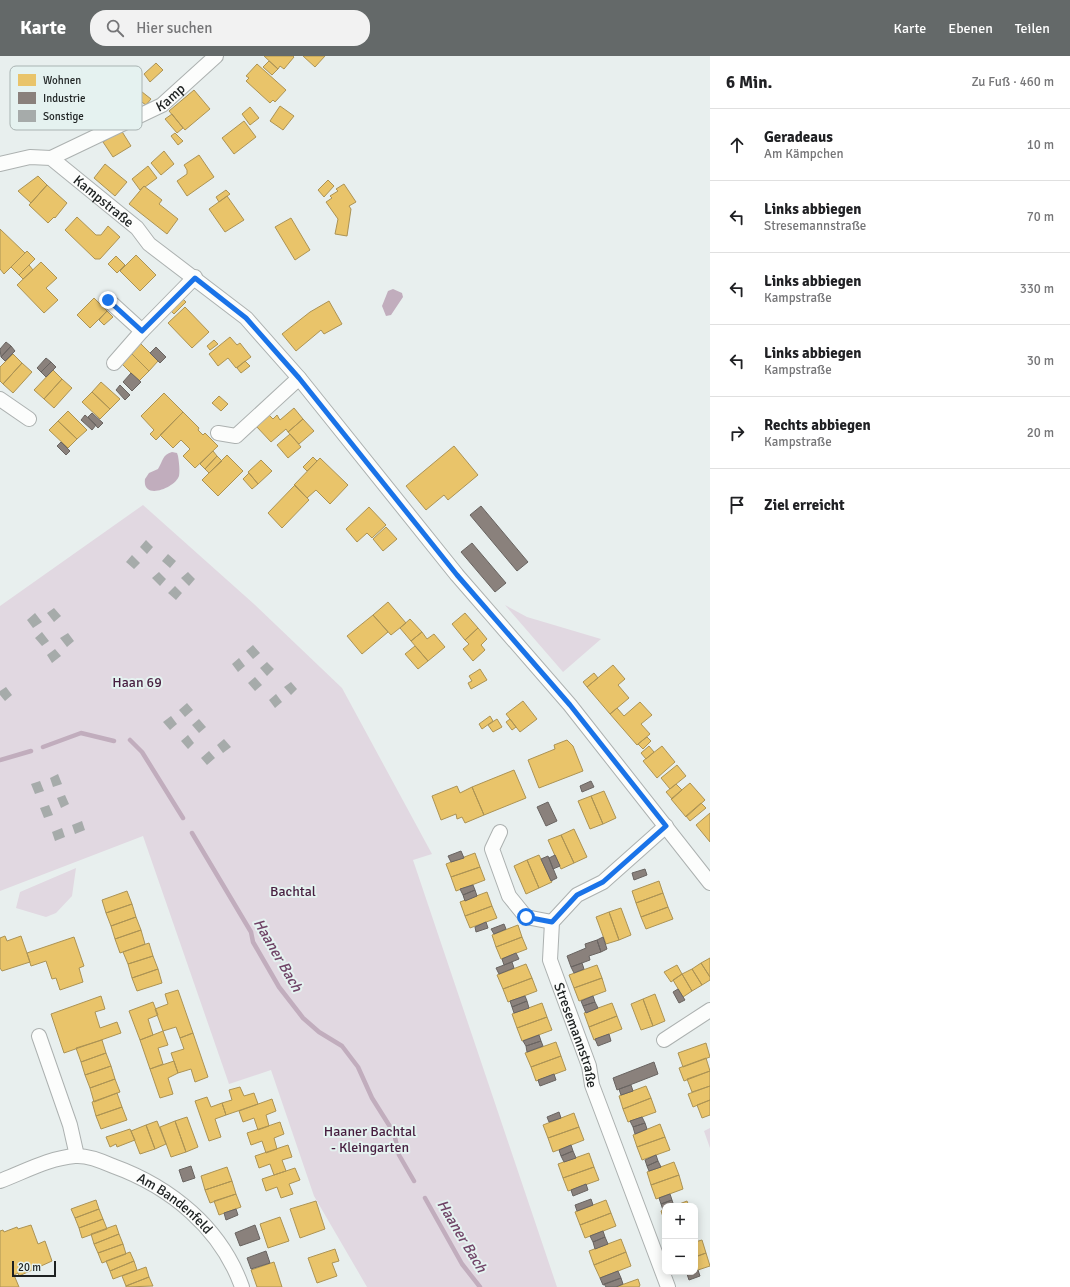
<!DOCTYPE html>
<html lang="de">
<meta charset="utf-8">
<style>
:root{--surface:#fff;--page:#f2f2f2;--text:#202124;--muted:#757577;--line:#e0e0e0;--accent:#646969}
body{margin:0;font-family:Signika,sans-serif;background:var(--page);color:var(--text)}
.controls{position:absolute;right:12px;bottom:12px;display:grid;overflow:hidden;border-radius:8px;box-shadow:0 2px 10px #0003}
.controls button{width:36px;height:36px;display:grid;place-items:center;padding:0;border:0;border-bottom:1px solid var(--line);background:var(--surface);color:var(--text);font:20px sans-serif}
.scale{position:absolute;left:12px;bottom:10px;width:44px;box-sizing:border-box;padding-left:4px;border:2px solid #1d2121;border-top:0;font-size:11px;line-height:14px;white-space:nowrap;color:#1d2121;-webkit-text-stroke:3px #e5f2f0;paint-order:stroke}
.stop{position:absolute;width:12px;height:12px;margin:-9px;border:3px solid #1a73e8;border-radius:50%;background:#fff}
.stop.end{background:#1a73e8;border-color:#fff;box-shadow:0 1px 4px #0008}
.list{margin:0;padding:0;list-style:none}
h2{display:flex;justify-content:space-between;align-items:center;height:52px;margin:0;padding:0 16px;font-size:17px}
h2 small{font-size:13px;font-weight:400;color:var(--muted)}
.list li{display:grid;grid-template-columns:26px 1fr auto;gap:12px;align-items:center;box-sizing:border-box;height:72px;padding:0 16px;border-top:1px solid var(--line)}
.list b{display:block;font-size:15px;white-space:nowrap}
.list p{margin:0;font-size:13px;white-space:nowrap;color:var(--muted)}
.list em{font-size:13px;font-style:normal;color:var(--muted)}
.icon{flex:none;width:22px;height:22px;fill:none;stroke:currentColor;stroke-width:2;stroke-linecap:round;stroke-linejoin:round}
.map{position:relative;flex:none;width:710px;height:1231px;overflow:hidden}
header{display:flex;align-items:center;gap:24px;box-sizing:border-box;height:56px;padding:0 20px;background:var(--accent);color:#fff}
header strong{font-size:19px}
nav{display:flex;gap:22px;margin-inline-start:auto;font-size:14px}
.search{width:280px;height:36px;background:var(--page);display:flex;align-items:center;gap:10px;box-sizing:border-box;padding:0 14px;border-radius:16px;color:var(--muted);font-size:15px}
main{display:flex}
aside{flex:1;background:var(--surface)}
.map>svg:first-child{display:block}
.green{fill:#e1d8e1}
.water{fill:#c1adbd}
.homes{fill:#e9c46a;stroke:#ac9354}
.industry{fill:#8a817c;stroke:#696461}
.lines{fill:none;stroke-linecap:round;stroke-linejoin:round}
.stream{stroke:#c1adbd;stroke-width:4.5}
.building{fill:#a6abaa}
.minor-casing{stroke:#acb1b0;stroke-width:16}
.minor{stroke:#fcfdfc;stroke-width:14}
.route{stroke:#1a73e8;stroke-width:5}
.labels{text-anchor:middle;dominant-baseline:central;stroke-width:4;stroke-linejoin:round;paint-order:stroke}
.street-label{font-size:14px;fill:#1d2121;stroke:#e5f2f0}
.park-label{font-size:14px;fill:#471e3f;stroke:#e5f2f0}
.water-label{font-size:15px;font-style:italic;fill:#6f4366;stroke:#e5f2f0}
.key{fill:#e5f2f0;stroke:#a9b3b2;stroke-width:1}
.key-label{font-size:11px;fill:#1d2121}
</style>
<header>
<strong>Karte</strong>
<div class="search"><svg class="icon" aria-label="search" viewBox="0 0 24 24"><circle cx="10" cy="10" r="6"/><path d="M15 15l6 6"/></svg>Hier suchen</div>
<nav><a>Karte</a><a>Ebenen</a><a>Teilen</a></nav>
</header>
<main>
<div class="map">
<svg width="710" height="1231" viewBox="0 0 710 1231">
<rect width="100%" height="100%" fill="#e8efee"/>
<path class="green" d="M143,449L254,548L342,632L432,798L413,804L557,1231H367L314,1140L271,1014L229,1028L143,780L0,835V550Z
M505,549L527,561L601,583L563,616Z
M76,812L72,840L56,857L46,861L16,852L20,836Z
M710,1072V1092L704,1075Z"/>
<path class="water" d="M393,233L402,237L403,241L391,259L386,260L382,250L388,235Z
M172,396L177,397L178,400C179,406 180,414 179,420C175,432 142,445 145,423L149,417L158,413C163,405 162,399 172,396Z"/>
<path class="homes" d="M264,0H293L294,1L284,13L280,10L278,13Z
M303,0H325L315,11Z
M269,5L278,13L272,19L263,11Z
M156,7L163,14L150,26L144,18Z
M257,8L286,34L275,46L273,44L270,47L246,25L249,22L246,20Z
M132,28L151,43L146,49L136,42L131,50L121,43Z
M194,34L210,53L185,74L169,55Z
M280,50L294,60L283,74L270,65Z
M250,51L259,62L250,69L242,58Z
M172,58L183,72L177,77L165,63Z
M244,65L256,81L234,98L222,82Z
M121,74L131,90L113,101L103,86Z
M175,77L183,85L178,89L171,80Z
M164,95L174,108L161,119L151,107Z
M199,99L214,121L187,140L177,125L187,118V114L184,109Z
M105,108L127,126L115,140L94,122Z
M148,110L157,122L145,131L144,130L140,134L132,123Z
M38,120L47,129L31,147L18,135Z
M328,124L334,130L324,141L318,134Z
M344,128L356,146L349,150L351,153L347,180L335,178L338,163L326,146L332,142L330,140L338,135L336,133Z
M47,129L67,147L55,162L54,161L48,167L29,149Z
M144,130L162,144L159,148L178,163L167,178L129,148Z
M226,134L230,138L219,146L216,141Z
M227,140L244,164L225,176L209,153Z
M77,161L96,179H101L108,170L120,181L100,203H95L65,174Z
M291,162L310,194L295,204L275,171Z
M0,173L25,197L4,218L0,213Z
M27,195L35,203L19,219L11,211Z
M136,199L156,219L140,235L120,215Z
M116,200L125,209L117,217L108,208Z
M41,206L57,222L46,232L58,244L44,257L17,229Z
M29,209L33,214L23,223L19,219Z
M181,241L186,246L174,258L169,253Z
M94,242L107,255L90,272L77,259Z
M329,245L342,268L324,278L321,274L296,295L282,278L310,256Z
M185,251L209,276L192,292L168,267Z
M107,255L113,261L104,269L99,264Z
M230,281L237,289L240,287L251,301L236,312L228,302L218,310L209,298Z
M214,284L218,288L210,294L207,290Z
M140,287L158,305L149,315L131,297Z
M131,297L149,315L139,325L121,307Z
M13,298L22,307L3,328L0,325V311Z
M245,305L250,310L241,317L237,312Z
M22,307L32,316L13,337L3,328Z
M53,314L62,323L44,343L34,334Z
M62,323L72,332L54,352L44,343Z
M101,326L120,343L110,353L92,336Z
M92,336L110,353L100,363L82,346Z
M164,337L183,356L156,384L150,378L154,374L141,360Z
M219,340L228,348L221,355L212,347Z
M294,352L303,363L288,376L286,373L271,386L256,370L269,359L273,363L277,359L280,364Z
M68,355L87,374L77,383L58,365Z
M183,356L199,372L198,374L203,379L205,377L218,390L195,412L183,400L190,393L181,384L173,392L160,379Z
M303,363L314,375L299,388L288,376Z
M58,365L77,383L68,392L49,374Z
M290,378L301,391L288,402L277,389Z
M454,390L478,419L448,444L444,439L426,454L406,430Z
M213,395L217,400L205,413L200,408Z
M227,399L243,415L218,440L202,424Z
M217,400L222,405L209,417L205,413Z
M313,401L317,405L307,415L303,411Z
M320,402L348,429L330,448L316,434L307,442L294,429Z
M261,404L272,415L258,428L248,416Z
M249,417L258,428L252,433L243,423Z
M295,429L309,444L282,472L268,457Z
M369,451L386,469L372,482L367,477L357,486L346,473Z
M386,471L397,483L383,495L373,483Z
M388,546L406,567L391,579L373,559Z
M465,557L478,572L465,584L452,568Z
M373,559L388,576L362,598L347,580Z
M410,563L422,576L411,585L400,572Z
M478,572L487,583L481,589L485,594L473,605L463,593L469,588L465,584Z
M422,576L427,583L434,578L445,591L428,605L411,585Z
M415,590L428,605L418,613L405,598Z
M613,609L625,623L618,629L629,642L610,658L587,631Z
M480,613L487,624L471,633L468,627L472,625L469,620Z
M594,617L598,622L587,631L583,626Z
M523,645L537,663L520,676L506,658Z
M640,646L652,659L641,668L650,678L637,689L610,658L617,652L624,660Z
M490,660L493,665L482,673L479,668Z
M497,663L502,671L493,676L488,669Z
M510,663L516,671L512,674L506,666Z
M647,681L651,685L643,693L638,688Z
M567,684L573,690L583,715L539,732L528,704L555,693L554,689Z
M649,690L654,696L646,703L641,697Z
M662,690L675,706L657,722L643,705Z
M677,709L686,720L670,733L661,722Z
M514,714L526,742L484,759L472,731Z
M690,727L705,744L686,761L671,743Z
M676,728L682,734L672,743L666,736Z
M457,730L460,737L472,731L484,759L465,767L462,761L457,763L456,758L441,764L432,740Z
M604,735L616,762L603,768L591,740Z
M591,740L603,768L590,773L578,745Z
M701,747L706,752L690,765L686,760Z
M710,757V786L696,769Z
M574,773L587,801L574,807L561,779Z
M561,779L574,807L561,813L548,784Z
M475,797L480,811L451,821L446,808Z
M539,799L552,826L539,832L527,804Z
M527,804L539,832L526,838L514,810Z
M480,811L485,824L456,835L451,821Z
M659,825L663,837L636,847L632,835Z
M127,835L132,848L106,857L102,844Z
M487,836L492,850L465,860L460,846Z
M663,837L668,851L641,861L636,847Z
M132,848L136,861L111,870L106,857Z
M492,850L497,862L470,872L465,860Z
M668,851L673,863L646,873L641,861Z
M621,852L631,879L619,884L609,856Z
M609,856L619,884L606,888L596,861Z
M136,861L141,874L115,883L111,870Z
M518,869L522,881L496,891L492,879Z
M141,874L145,888L120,897L115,883Z
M5,880L7,885L21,880L30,906L2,915L0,912V882Z
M74,881L84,910L79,912L83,926L60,934L56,922L52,923L46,905L31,910L27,897Z
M522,881L527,893L501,903L496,891Z
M149,887L153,900L128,908L123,896Z
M153,900L158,913L132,922L128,908Z
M710,902V921L701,907Z
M701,907L710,921V924L702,929L692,913Z
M526,908L532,922L503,933L497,919Z
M597,909L602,922L574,932L569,919Z
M677,909L682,918L671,926L664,916Z
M158,913L162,927L137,935L132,922Z
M692,913L702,929L692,935L682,918Z
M682,918L692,935L683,941L673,924Z
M532,922L537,935L508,946L503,933Z
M602,922L606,935L579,945L574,932Z
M178,934L193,977L180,982L176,971L163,975L155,953L168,948L165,938Z
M655,938L665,965L653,970L643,943Z
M101,940L105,953L95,956L100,972L117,966L121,977L64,997L51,958Z
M643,943L653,970L641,974L631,948Z
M153,946L158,959L148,963L153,979L140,984L129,955Z
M542,947L547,961L517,972L512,958Z
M612,947L617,960L589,971L584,957Z
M617,960L622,973L594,984L589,971Z
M547,961L552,974L522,985L517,972Z
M163,975L168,989L158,992L163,1008L150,1013L140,984Z
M193,977L208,1021L195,1026L191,1013L178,1017L171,997L184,993L180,982Z
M102,984L106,997L81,1006L76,992Z
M556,986L561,1000L531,1011L525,997Z
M706,987L710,1001L683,1011L678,997Z
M106,997L111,1010L85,1019L81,1006Z
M561,1000L566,1014L536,1025L531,1011Z
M706,1002L710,1015L684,1025L679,1012Z
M174,1005L178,1017L168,1022L173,1038L160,1042L150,1013Z
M111,1010L115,1023L90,1032L85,1019Z
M710,1015V1030L692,1036L687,1023Z
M115,1023L120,1036L94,1046L90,1032Z
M646,1030L651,1042L623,1053L619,1040Z
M710,1030V1044L693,1051L688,1038Z
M240,1031L244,1040L254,1037L258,1048L226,1059L222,1047L232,1044L229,1034Z
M117,1037L122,1051L96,1060L92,1046Z
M207,1041L211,1051L222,1047L226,1059L215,1063L221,1081L209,1085L195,1045Z
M651,1042L656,1056L628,1066L623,1053Z
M272,1043L276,1055L266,1059L269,1070L258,1074L254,1062L243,1066L239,1055Z
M710,1044V1059L702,1062L697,1049Z
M122,1051L127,1064L101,1073L96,1060Z
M574,1057L579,1071L548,1082L543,1069Z
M187,1061L198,1091L186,1096L175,1065Z
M157,1065L166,1088L155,1093L146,1069Z
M175,1065L186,1096L171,1101L160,1071Z
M280,1066L284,1078L274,1082L277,1093L266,1097L262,1085L251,1089L247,1077Z
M660,1068L665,1081L637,1091L633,1079Z
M146,1069L155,1093L140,1098L131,1075Z
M579,1071L584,1084L553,1096L548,1082Z
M130,1073L135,1084L117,1091L116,1088L110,1091L106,1081Z
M665,1081L670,1094L642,1104L637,1091Z
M288,1089L292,1101L282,1104L286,1115L274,1119L270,1108L259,1112L255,1100Z
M589,1097L594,1111L563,1122L558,1108Z
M674,1106L679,1119L651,1129L647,1116Z
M227,1111L232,1125L205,1134L201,1120Z
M594,1111L599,1124L568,1135L563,1122Z
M295,1112L300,1124L289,1128L293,1138L281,1142L277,1131L266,1135L262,1123Z
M679,1119L683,1133L656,1143L651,1129Z
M232,1125L236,1138L210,1147L205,1134Z
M236,1138L241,1151L219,1159L214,1145Z
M96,1144L99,1153L75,1162L71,1153Z
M606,1144L611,1157L580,1169L575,1156Z
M316,1145L325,1173L300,1182L290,1153Z
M687,1145L689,1150H674Z
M99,1153L103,1163L79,1172L75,1162Z
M665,1153V1167L661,1155Z
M611,1157L616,1170L585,1182L580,1169Z
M280,1161L289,1185L268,1192L260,1168Z
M103,1163L107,1173L82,1182L79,1172Z
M31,1169L38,1188L45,1185L52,1205L19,1220L18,1217L14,1219L19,1231H0V1175L3,1174L4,1176L17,1171L18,1173Z
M116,1169L119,1178L94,1188L91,1178Z
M119,1178L123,1188L98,1197L94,1188Z
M621,1183L626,1196L594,1209L589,1195Z
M702,1184L706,1197L695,1201V1186Z
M123,1188L126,1198L102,1207L98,1197Z
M335,1193L339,1205L332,1207L337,1220L317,1227L308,1202Z
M130,1196L134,1205L110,1215L106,1205Z
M626,1196L631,1210L600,1222L594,1209Z
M706,1197L710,1210L695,1215V1201Z
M134,1205L137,1214L113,1223L110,1215Z
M274,1206L282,1231H257L251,1214Z
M146,1211L149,1221L126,1230L122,1220Z
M149,1221L153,1230L126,1231V1230Z
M638,1223L640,1229L639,1231H616Z"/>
<path class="industry" d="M6,286L11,290L1,301L0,293Z
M11,290L15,295L5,305L1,301Z
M156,291L166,301L160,307L150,297Z
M46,302L51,306L41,316L37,312Z
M51,306L56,311L46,321L41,316Z
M131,317L141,326L132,335L123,326Z
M120,329L130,339L125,344L116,334Z
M92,357L103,367L98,372L88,361Z
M85,359L96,369L92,374L81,364Z
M61,386L70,395L66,399L57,390Z
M481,450L528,506L517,515L470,459Z
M472,487L506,527L495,536L461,496Z
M591,725L594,731L582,736L580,730Z
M548,746L557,765L546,770L537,751Z
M461,795L464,802L451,806L448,800Z
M555,799L560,810L553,813L549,802Z
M548,800L557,822L551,825L541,803Z
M645,813L647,819L634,824L632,817Z
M473,829L475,834L463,839L460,833Z
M475,834L477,840L465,845L463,839Z
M486,866L488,872L476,876L475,871Z
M504,868L506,873L494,878L491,873Z
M603,881L607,893L601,896L597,884Z
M597,884L601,896L589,900L590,904L571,911L567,900L586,892L585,888Z
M516,897L519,903L504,909L502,903Z
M512,906L514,912L499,918L496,912Z
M582,907L584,913L574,917L571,911Z
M678,933L685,944L679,947L673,936Z
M525,940L527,945L512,951L510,945Z
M593,940L595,946L583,950L581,945Z
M527,945L529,952L514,957L512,951Z
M595,946L598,952L586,957L583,950Z
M609,978L611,985L598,990L595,983Z
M539,979L541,985L526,990L523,985Z
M541,985L543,990L527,996L526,990Z
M654,1006L658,1018L617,1034L613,1022Z
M554,1018L556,1024L540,1030L538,1024Z
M631,1029L633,1035L621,1039L619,1033Z
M559,1056L561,1062L549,1066L547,1061Z
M642,1061L645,1067L633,1071L630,1065Z
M645,1067L647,1073L635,1078L633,1071Z
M571,1089L573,1095L561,1100L559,1094Z
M573,1095L576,1102L564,1106L561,1100Z
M656,1099L658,1105L647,1110L645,1104Z
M658,1105L661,1111L649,1115L647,1110Z
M191,1110L195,1122L183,1126L179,1114Z
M586,1128L588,1134L573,1140L571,1134Z
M670,1138L672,1144L661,1148L659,1142Z
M591,1143L593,1149L577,1155L575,1149Z
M672,1144L674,1150H665V1153L663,1154L661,1148Z
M236,1153L238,1159L226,1164L224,1157Z
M255,1169L260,1183L240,1190L235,1177Z
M603,1175L605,1181L593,1186L590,1180Z
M605,1181L608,1188L595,1193L593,1186Z
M266,1195L270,1207L251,1213L247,1202Z
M698,1214L700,1220L689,1224L687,1218Z
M618,1215L621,1222L603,1229L600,1222Z
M621,1222L623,1228L616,1231H606L604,1228Z"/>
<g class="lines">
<path class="stream" d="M130,684L142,696L183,762
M43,691L81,677L114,685
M0,704L31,695
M192,777L251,876L253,886L279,931L303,962L319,976L342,990L358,1011L372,1042L394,1077L399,1099L414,1125
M425,1142L462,1208L480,1231"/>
</g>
<path class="building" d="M146,484L153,491L147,498L140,491Z
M168,498L176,505L170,512L162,505Z
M132,499L140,507L134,513L126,506Z
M159,516L166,523L160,530L152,522Z
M188,516L195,523L189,530L181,522Z
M175,530L182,537L176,544L168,537Z
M54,552L61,560L54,566L47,557Z
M35,557L42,566L33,572L27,564Z
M42,576L49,585L42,590L35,582Z
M68,577L74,585L67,591L60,582Z
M253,589L260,597L253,603L246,595Z
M55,593L61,600L52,607L47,599Z
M239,602L245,610L238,616L232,608Z
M267,606L274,613L267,620L260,612Z
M255,621L262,629L255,635L248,627Z
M291,626L297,633L291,639L284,631Z
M6,631L12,639L5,645L0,639V635Z
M276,638L282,646L275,652L269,644Z
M187,647L193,654L185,661L179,654Z
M171,660L177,668L170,674L163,666Z
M199,663L206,671L199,677L192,669Z
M188,679L194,687L188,693L181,685Z
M224,683L231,691L223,697L217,689Z
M209,695L215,702L207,709L201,702Z
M58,718L62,728L53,731L50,722Z
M40,725L44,735L35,738L31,728Z
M65,739L69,748L61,752L57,742Z
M49,749L53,759L44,762L40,752Z
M82,765L85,774L75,778L72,769Z
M62,772L65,781L55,785L52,776Z"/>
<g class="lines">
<g class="minor-casing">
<g id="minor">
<path id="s1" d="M51,102L162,49L216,0"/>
<path id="s2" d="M0,108L30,101L51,102L137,172L149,188L246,262L299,322L457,519L570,649L710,827"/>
<path d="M108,244L142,275L195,221"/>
<path d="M114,307L142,275"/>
<path d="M0,343L29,363"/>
<path d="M218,377L236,380L299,322"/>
<path id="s3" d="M666,770L603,826L577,839L552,866L550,904L589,1010L592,1029L668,1231"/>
<path d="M500,776L492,793L509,840L526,861L552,866"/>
<path d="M39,980L70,1069L77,1100"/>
<path d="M664,984L710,954"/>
<path id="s4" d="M0,1125C24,1116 49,1102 75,1100C87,1099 102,1105 113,1110C171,1131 221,1172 242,1231"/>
</g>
</g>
<use href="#minor" class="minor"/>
</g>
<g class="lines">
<path class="route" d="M108,244L142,275L195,222L246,262L299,322L457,519L570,649L666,770L603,826L577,839L552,866L526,861"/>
</g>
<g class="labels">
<g class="street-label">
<text stroke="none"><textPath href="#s1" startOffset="134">Kamp</textPath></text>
<text stroke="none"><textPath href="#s2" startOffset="120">Kampstraße</textPath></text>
<text stroke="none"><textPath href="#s3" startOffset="268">Stresemannstraße</textPath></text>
<text stroke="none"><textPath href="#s4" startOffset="192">Am Bandenfeld</textPath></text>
</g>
<g class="park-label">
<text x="137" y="626">Haan 69</text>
<text x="293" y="835">Bachtal</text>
<text x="370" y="1075">Haaner Bachtal<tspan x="370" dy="16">- Kleingarten</tspan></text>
</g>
<g class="water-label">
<text transform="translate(278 899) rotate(60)">Haaner Bach</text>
<text transform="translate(462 1180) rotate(59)">Haaner Bach</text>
</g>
</g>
<rect x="10" y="10" width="132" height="64" rx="6" class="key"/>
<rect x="18" y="18" width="18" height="12" fill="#e9c46a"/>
<rect x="18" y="36" width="18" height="12" fill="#8a817c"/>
<rect x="18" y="54" width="18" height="12" fill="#a6abaa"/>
<g class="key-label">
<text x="43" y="28">Wohnen</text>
<text x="43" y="46">Industrie</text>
<text x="43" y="64">Sonstige</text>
</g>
</svg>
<div class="controls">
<button>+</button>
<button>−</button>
</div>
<div class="scale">20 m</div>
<div class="stop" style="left:526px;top:861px"></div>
<div class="stop end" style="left:108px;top:244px"></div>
</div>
<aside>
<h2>6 Min.<small>Zu Fuß · 460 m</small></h2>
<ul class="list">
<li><svg class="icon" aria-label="ahead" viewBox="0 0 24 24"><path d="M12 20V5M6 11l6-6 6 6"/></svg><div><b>Geradeaus</b><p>Am Kämpchen</p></div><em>10 m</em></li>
<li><svg class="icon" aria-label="left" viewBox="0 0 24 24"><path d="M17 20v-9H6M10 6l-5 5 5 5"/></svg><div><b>Links abbiegen</b><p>Stresemannstraße</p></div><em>70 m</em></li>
<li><svg class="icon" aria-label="left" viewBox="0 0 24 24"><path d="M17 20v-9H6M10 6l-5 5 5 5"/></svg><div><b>Links abbiegen</b><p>Kampstraße</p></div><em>330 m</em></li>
<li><svg class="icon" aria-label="left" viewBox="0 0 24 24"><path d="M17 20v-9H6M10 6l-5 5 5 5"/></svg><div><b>Links abbiegen</b><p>Kampstraße</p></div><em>30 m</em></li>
<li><svg class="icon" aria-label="right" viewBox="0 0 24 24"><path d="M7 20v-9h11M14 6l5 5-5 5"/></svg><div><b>Rechts abbiegen</b><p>Kampstraße</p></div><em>20 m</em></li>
<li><svg class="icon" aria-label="arrive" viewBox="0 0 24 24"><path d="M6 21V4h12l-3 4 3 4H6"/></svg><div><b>Ziel erreicht</b></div></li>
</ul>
</aside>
</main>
